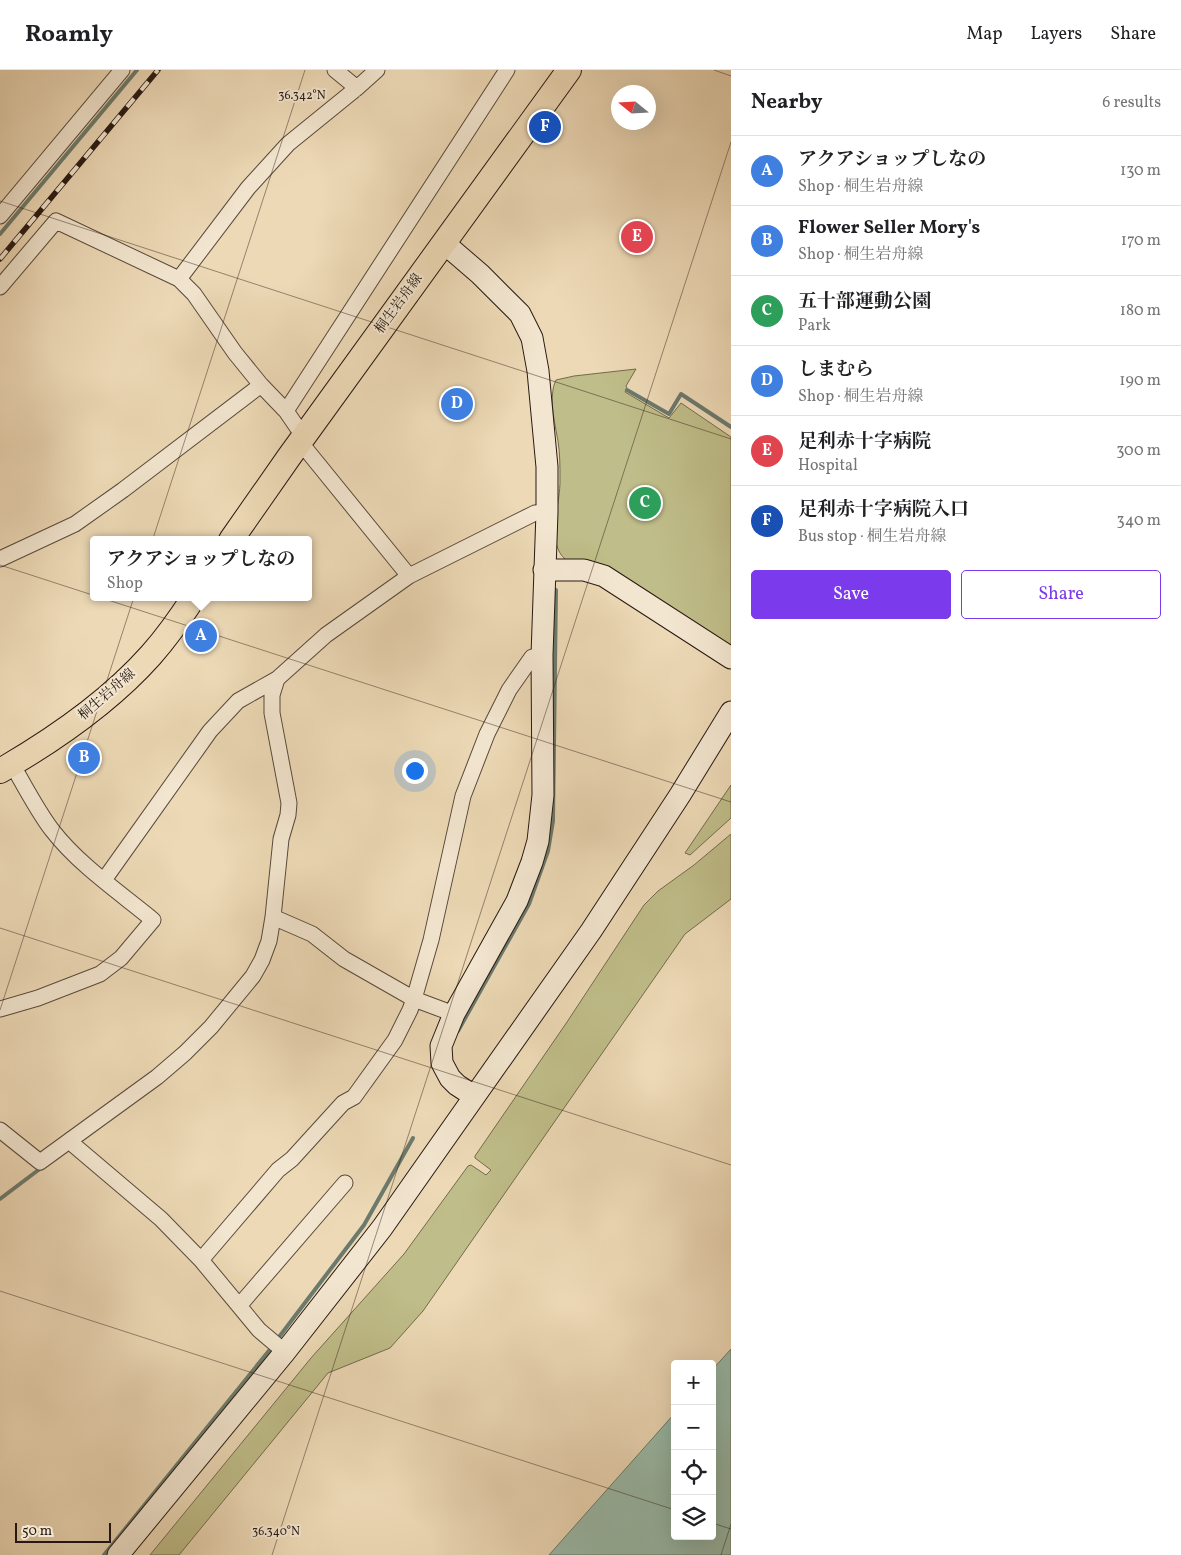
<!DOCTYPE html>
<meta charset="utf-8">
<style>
:root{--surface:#fff;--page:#f2f2f2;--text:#202124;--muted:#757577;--line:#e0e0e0;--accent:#7c3aed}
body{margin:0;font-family:Vollkorn,"Noto Serif JP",serif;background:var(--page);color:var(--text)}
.controls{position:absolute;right:15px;bottom:15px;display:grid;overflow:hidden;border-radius:5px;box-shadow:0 5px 20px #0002}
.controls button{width:45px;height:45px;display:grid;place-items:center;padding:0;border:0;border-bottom:1px solid var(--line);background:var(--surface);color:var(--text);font:25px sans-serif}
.compass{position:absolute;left:611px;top:15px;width:45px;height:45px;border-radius:50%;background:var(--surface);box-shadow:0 5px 20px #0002;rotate:288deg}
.scale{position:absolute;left:15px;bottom:12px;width:96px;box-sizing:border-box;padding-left:5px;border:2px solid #271912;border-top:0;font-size:14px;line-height:18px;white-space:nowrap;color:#271912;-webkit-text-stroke:4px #f3e6d0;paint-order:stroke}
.you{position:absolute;left:414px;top:700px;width:18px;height:18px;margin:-12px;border:4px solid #fff;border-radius:50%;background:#1a73e8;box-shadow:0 0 0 8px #1a73e833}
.badge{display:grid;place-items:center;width:32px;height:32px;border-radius:50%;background:var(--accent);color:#fff;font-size:16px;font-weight:700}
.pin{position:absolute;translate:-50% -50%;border:2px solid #fff;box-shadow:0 1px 5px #0006}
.popup{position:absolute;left:90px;top:466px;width:222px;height:65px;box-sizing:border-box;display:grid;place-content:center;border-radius:5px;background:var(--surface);filter:drop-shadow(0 1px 4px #0005);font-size:16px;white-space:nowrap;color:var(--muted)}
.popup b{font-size:19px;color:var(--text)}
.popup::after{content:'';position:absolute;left:50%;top:100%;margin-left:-10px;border:10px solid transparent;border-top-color:var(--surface)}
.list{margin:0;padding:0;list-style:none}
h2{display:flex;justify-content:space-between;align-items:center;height:65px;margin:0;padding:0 20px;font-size:21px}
h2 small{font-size:16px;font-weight:400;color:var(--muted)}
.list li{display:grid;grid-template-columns:32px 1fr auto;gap:15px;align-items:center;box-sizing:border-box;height:70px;padding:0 20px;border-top:1px solid var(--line)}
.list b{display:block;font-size:19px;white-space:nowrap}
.list p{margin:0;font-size:16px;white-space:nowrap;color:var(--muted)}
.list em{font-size:16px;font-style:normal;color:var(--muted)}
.actions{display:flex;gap:10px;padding:15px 20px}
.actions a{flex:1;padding:11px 0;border:1px solid var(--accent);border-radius:5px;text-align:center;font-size:18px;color:var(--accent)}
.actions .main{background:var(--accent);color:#fff}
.icon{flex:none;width:28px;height:28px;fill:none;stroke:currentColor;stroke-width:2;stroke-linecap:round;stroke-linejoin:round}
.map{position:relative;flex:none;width:731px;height:1485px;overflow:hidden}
header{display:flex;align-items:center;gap:30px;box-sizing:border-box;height:70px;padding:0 25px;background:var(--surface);border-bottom:1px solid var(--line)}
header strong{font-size:24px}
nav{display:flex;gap:28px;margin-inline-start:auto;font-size:18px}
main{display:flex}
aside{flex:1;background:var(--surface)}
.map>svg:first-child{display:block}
.green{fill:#bfbd89;stroke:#736b4e}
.water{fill:#9abba9;stroke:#6c7a6d}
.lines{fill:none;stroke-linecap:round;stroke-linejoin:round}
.stream{stroke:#6c7a6d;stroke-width:4}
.street-casing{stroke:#58493b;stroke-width:17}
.secondary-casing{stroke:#271912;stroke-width:23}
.primary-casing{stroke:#271912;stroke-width:26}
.street{stroke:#f3e6d0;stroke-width:15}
.secondary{stroke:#f3e6d0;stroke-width:21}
.primary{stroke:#edd9b6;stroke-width:24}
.rail-casing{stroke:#271912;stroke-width:5.5}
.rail{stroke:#f3e6d0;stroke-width:4;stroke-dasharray:11;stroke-linecap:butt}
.ticks{fill:none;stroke:#271912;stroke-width:1;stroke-opacity:0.45}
.labels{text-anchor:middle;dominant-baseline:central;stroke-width:4;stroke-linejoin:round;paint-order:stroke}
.street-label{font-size:14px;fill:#271912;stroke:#f3e6d0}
.ticks-label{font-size:12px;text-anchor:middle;fill:#271912;stroke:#f3e6d0;stroke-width:4;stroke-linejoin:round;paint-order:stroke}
</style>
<header>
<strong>Roamly</strong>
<nav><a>Map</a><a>Layers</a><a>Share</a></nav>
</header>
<main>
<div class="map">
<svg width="731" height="1485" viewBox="0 0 731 1485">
<rect width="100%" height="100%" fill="#edd9b6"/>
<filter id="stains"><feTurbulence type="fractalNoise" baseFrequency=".004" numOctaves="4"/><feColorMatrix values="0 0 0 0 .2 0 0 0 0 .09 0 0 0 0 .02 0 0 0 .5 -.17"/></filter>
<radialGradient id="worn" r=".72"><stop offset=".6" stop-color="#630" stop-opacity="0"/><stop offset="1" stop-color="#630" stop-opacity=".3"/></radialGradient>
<path class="green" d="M636,299L626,316L627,318L625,322L669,348L681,333L731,367V577L566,490C545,473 561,433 560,409C560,396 560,384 558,371C555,354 548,326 556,310L574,306Z
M731,715V748L690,785L685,783Z
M731,764V829L685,864L423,1241L390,1278L328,1303L179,1485H150L311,1288L404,1184L468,1096L471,1095L486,1105L491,1100L475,1088V1086L567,952L644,835L658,821L694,795Z"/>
<path class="water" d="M731,1279V1485H549L675,1343V1466H712V1300Z"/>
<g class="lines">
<path class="stream" d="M0,164L137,0
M627,320L669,344L681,324L731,357
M458,961L529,834L548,781L553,751L556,520
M0,1129L41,1098
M276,1271L364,1155L413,1068
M104,1485L272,1277"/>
<g class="street-casing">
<path id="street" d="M335,0L357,18
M0,146L122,0
M179,209L248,118L288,74L357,18L377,0
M0,217L56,151L179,209L194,224L235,283L261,315L286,341L299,360L305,378L409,506
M286,341L507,0
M0,489L75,454L123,420L261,315
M104,810L210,661L238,631L277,609L326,565L409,506L535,443L547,442
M273,847L312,864L344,889L414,929L431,870L463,726L487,664L509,620L532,587L542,585
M0,939L38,928L100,904L121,888L153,850C119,822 79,795 52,760C38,742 24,715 12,694
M0,1060L40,1092L157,1007L185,983L211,957L253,906L262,890L269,871L273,847L281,769L288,745L289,733L272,643V625L277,609
M69,1071L161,1149L201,1190L259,1260L285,1282
M201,1190L278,1100L292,1089L343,1033L354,1027L395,970L410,940L414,929L454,944
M239,1236L345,1113"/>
</g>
<g class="secondary-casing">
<path id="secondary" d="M444,173L480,204L520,244L532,268L538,301L547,397V442L542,585L543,725L538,771L532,792L517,831L454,944L441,976L442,993L450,1008L457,1015L474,1026
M544,500H584L604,506L731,588
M118,1485L285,1282L382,1158L591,861L680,725L731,642"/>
</g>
<g class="primary-casing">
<path id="primary" d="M231,470L289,387L569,0
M0,701C52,671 111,630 151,585C167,567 181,547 194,527"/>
</g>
<use href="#street" class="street"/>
<use href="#secondary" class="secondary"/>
<use href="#primary" class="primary"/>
<g class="rail-casing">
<path id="rail" d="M0,189L158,0"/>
</g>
<use href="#rail" class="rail"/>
</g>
<path class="ticks" d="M714,0L731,6M0,131L731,369M0,495L731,732M0,858L731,1095M0,940L305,0M0,1221L675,1440M712,1453L731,1459M272,1485L731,72M721,1485L731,1454"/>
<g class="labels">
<g class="street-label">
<text transform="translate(399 234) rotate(-54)">桐生岩舟線</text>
<text transform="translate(107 625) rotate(-41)">桐生岩舟線</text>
</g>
</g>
<g class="ticks-label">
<text x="302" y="29">36.342°N</text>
<text x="276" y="1465">36.340°N</text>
</g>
<rect width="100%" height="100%" filter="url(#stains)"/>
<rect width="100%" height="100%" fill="url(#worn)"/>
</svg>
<div class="controls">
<button>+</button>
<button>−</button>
<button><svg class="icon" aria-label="locate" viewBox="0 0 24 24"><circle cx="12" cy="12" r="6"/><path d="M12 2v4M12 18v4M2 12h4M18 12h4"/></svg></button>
<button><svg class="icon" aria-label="layers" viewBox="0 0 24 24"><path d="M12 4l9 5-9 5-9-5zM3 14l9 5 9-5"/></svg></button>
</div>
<svg class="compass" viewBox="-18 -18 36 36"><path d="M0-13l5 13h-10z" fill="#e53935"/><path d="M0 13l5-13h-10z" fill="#757577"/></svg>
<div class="scale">50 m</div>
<div class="you"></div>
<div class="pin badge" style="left:201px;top:566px;background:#3f7fe0">A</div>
<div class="popup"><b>アクアショップしなの</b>Shop</div>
<div class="pin badge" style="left:84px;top:688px;background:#3f7fe0">B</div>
<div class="pin badge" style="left:645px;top:433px;background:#2e9e5b">C</div>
<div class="pin badge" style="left:457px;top:334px;background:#3f7fe0">D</div>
<div class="pin badge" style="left:637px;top:167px;background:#e0444e">E</div>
<div class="pin badge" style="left:545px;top:57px;background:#1a4fb4">F</div>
</div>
<aside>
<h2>Nearby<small>6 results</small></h2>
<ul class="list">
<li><span class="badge" style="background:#3f7fe0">A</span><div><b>アクアショップしなの</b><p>Shop · 桐生岩舟線</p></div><em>130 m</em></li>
<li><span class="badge" style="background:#3f7fe0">B</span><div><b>Flower Seller Mory's</b><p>Shop · 桐生岩舟線</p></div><em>170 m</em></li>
<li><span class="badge" style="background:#2e9e5b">C</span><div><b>五十部運動公園</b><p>Park</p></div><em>180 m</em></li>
<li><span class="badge" style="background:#3f7fe0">D</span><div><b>しまむら</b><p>Shop · 桐生岩舟線</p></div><em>190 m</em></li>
<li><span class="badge" style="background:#e0444e">E</span><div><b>足利赤十字病院</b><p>Hospital</p></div><em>300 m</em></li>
<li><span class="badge" style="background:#1a4fb4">F</span><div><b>足利赤十字病院入口</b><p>Bus stop · 桐生岩舟線</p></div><em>340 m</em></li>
</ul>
<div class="actions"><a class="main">Save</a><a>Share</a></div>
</aside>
</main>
